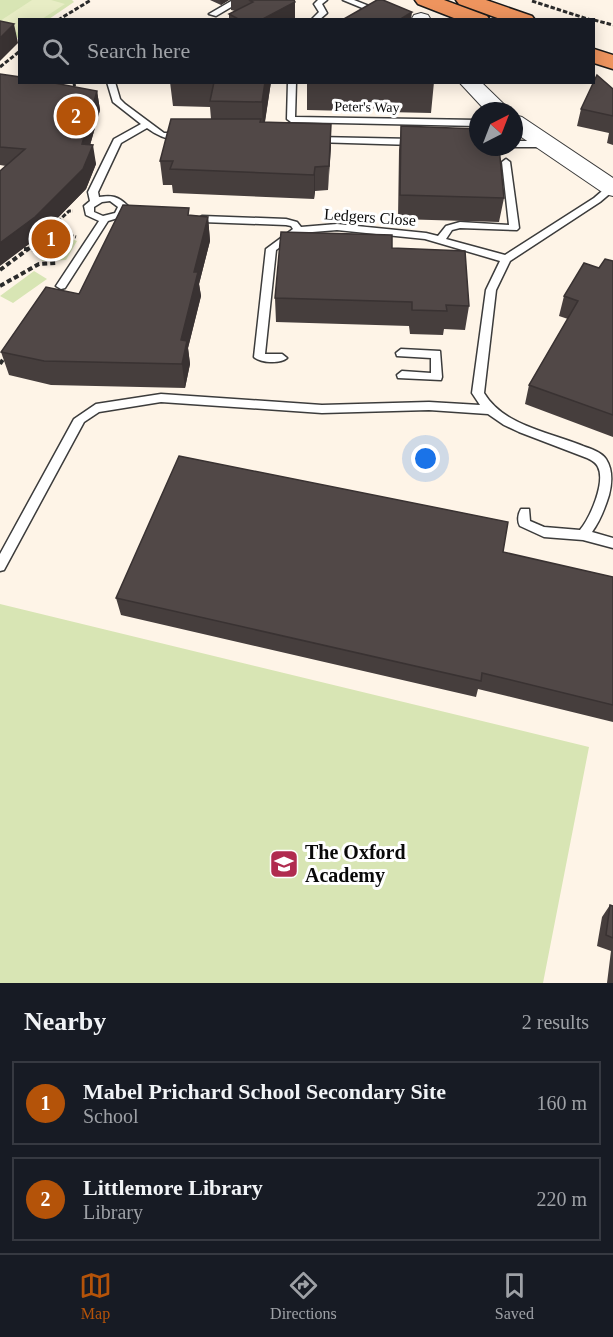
<!DOCTYPE html>
<style>
:root{--surface:#171b24;--page:#20242c;--text:#f1f3f6;--muted:#9ea1a6;--line:#363941;--accent:#b45309}
body{margin:0;font-family:Georgia,serif;background:var(--page);color:var(--text)}
.compass{position:absolute;left:469px;top:102px;width:54px;height:54px;border-radius:50%;background:var(--surface);box-shadow:0 3px 15px #0003;rotate:42deg}
.you{position:absolute;left:426px;top:459px;width:21px;height:21px;margin:-15px;border:4px solid #fff;border-radius:50%;background:#1a73e8;box-shadow:0 0 0 9px #1a73e833}
.badge{display:grid;place-items:center;width:39px;height:39px;border-radius:50%;background:var(--accent);color:#fff;font-size:20px;font-weight:700}
.pin{position:absolute;translate:-50% -50%;border:3px solid #fff;box-shadow:0 2px 6px #0006}
.list{margin:0;padding:0;list-style:none}
h2{display:flex;justify-content:space-between;align-items:center;height:78px;margin:0;padding:0 24px;font-size:26px}
h2 small{font-size:20px;font-weight:400;color:var(--muted)}
.list li{display:grid;grid-template-columns:39px 1fr auto;gap:18px;align-items:center;box-sizing:border-box;height:84px;margin:0 12px 12px;padding:0 12px;border:2px solid var(--line);border-radius:0px}
.list b{display:block;font-size:22px;white-space:nowrap}
.list p{margin:0;font-size:20px;white-space:nowrap;color:var(--muted)}
.list em{font-size:20px;font-style:normal;color:var(--muted)}
.icon{flex:none;width:33px;height:33px;fill:none;stroke:currentColor;stroke-width:2;stroke-linecap:round;stroke-linejoin:round}
.map{position:relative;flex:none;width:613px;height:983px;overflow:hidden}
.search{position:absolute;background:var(--surface);box-shadow:0 3px 15px #0003;left:18px;right:18px;top:18px;height:66px;display:flex;align-items:center;gap:15px;box-sizing:border-box;padding:0 21px;border-radius:0px;color:var(--muted);font-size:22px}
.sheet{height:270px;background:var(--surface)}
nav{display:flex;justify-content:space-around;align-items:center;box-sizing:border-box;height:84px;border-top:2px solid var(--line);background:var(--surface);font-size:16px;color:var(--muted)}
nav a{display:grid;justify-items:center;gap:3px}
nav .on{color:var(--accent)}
.map>svg:first-child{display:block}
.green{fill:#d8e5b4}
.pitch{fill:#e8edc5}
.lines{fill:none;stroke-linecap:round;stroke-linejoin:round}
.service-casing{stroke:#3c3c3c;stroke-width:3}
.tertiary-casing{stroke:#3c3c3c;stroke-width:2}
.trunk-casing{stroke:#1a1a1a;stroke-width:3}
.path-far1{stroke:#2b2b2b;stroke-width:3;stroke-dasharray:4.5 2;stroke-linecap:butt}
.path{stroke:#2b2b2b;stroke-width:4;stroke-dasharray:5 3;stroke-linecap:butt}
.service{fill:#fff;fill-rule:evenodd}
.tertiary{fill:#fff;fill-rule:evenodd}
.trunk{fill:#ee945e;fill-rule:evenodd}
.wall{fill:#463e3d}
.shaded-wall{fill:#393232}
.building{fill:#514847;stroke:#393232;stroke-width:1.5}
.labels{text-anchor:middle;dominant-baseline:central;stroke-width:6;stroke-linejoin:round;paint-order:stroke}
.far-street-label{font-size:14px;fill:#090909;stroke:#fff}
.street-label{font-size:16px;fill:#090909;stroke:#fff}
.near-poi-label{font-size:20px;font-weight:bold;fill:#090909;stroke:#fff;text-anchor:start}
</style>
<div class="map">
<svg width="613" height="983" viewBox="0 0 613 983">
<rect width="100%" height="100%" fill="#fef4e7"/>
<path class="green" d="M0,0H72L74,2L49,19L20,20L19,38L0,35Z
M67,237L77,241L66,260L41,261Z
M34,271L47,279L13,303L0,296Z
M0,604L589,747L543,983H0Z"/>
<path class="pitch" d="M32,0H51L65,4L42,19L20,20L19,33L0,27V21Z"/>
<g class="lines">
<g class="service-casing">
<path id="service" d="M233,0H243L216,16L209,14Z
M318,0H327L322,4L327,13L319,20H311L319,12L314,4Z
M343,0H354L384,12L377,14Z
M107,82H115L120,99L125,104L164,133H183L187,136C174,144 158,136 147,128L121,143L98,192L99,197C112,195 118,196 128,206L121,217L108,221L65,288L61,289L56,286L99,221L86,215L84,206L90,201L88,192L114,139L141,124L113,102ZM110,201L118,207L115,213L103,216L94,212V207L102,202Z
M288,82H296L295,117L478,120V126L291,122L287,119Z
M317,137L414,139L418,142L414,145L314,142L313,140Z
M514,141H544L548,144L544,147H514Z
M506,159L510,162L519,228L517,230L460,228L452,230L446,239L505,255L594,198L608,186H613V191L600,202L510,261L496,290L484,393C504,426 549,432 583,446C591,449 601,452 606,459C613,470 612,483 609,495C605,508 600,521 592,532L613,538V548L583,540L544,537L520,526C517,521 518,514 521,509H529L530,521L544,527L580,530C590,518 606,482 598,467C596,462 591,460 587,458L519,432L504,425L488,414L429,410L322,413L161,402L99,412L84,422L4,570L0,571V554L74,419L96,404L161,394L322,405L429,402L480,405L472,393L486,290L500,261L425,239L337,230L300,233L276,250L265,354H282L287,358C280,364 261,363 254,357L266,249L293,229L291,226L286,225L202,222L197,219L202,216L286,219L297,222L301,227L337,224L426,233L438,236L446,226L460,222L509,225L502,162Z
M401,349L440,351L442,377L441,380L398,378L397,375L402,371L431,373V358L397,356L396,353Z"/>
</g>
<g class="tertiary-casing">
<path id="tertiary" d="M421,13L428,15L431,20H411L414,15Z
M459,82H481L511,111H486Z
M514,115L522,117L613,178V196L605,194L514,132Z"/>
</g>
<g class="trunk-casing">
<path id="trunk" d="M415,0H444L487,16L490,20H459L418,4Z
M456,0H486L532,16L535,20H503L459,4Z
M594,49L613,55V69L594,63Z"/>
</g>
<path class="path-far1" d="M532,1L591,20
M58,20L91,0
M594,20L613,25
M0,67L20,51
M74,82L75,91
M34,244L69,211H73
M53,244L66,234L76,237"/>
<path class="path" d="M24,249L42,250L55,243
M0,270L36,243
M0,286L39,264L57,263
M0,364L6,355"/>
<use href="#service" class="service"/>
<use href="#tertiary" class="tertiary"/>
<use href="#trunk" class="trunk"/>
</g>
<path class="wall" d="M210,0H229L221,5Z
M231,0H294L295,20H229V14L235,11L231,10Z
M0,74L97,91L100,110L90,145L96,164L86,189L40,236L6,166L0,165Z
M170,82H271L265,122L331,124L328,190L315,191L314,199L173,193L172,185H163L160,161L211,119L210,107L173,106Z
M307,82H434L431,113L387,112V109L350,108V111L307,110Z
M613,89V145L607,143L609,133L577,126L581,109Z
M401,126L504,198L499,222L398,219L399,150Z
M190,215L208,217L210,241L199,284L201,296L188,348L190,364L185,388L51,385L9,375L1,352Z
M392,248L469,306L465,330L444,329L443,335L410,334L409,326L276,322L275,298Z
M613,261V437L525,404L529,385L568,319L559,316L564,296L599,268Z
M503,552L613,577V722L478,689L476,697L121,615L116,598Z
M610,905L613,906V983H607L611,951L597,946L602,917Z"/>
<path class="shaded-wall" d="M220,0H229L221,5Z
M295,2V20H261Z
M412,12L411,20H402V18Z
M14,24L18,43L0,61V38Z
M265,82H271L263,133L262,102Z
M97,91L100,110L85,163L82,144Z
M331,124V148L328,190L329,166Z
M93,145L96,164L86,189L40,236L0,266V243Z
M315,167V191L314,199V175Z
M208,217L210,241L199,284L201,296L188,348L190,364L185,388L182,364L181,340L194,272Z"/>
<path class="building" d="M249,0H294L295,2L261,20H240L229,14L253,2Z
M377,0H383L412,12L402,18L407,20H342Z
M0,21L14,24L0,38Z
M0,74L20,77V82H49L97,91L82,144L93,145L83,169L35,217L0,243V171L25,149L0,147Z
M597,75L613,89V116L581,109Z
M214,82H265L262,102L210,101Z
M171,119H261L260,122L331,124L329,166L315,167L314,175L170,169L173,161H160Z
M401,126L478,129V147H499L504,198L400,195Z
M123,205L189,208L188,215L208,217L194,272H198L181,340L187,341L182,364L44,361L1,352L46,287L79,294Z
M281,232L392,235V248L465,251L469,306L446,305L447,311L412,310V302L275,298Z
M605,259L613,261V415L529,385L578,301L564,296L584,263L599,268Z
M179,456L508,522L503,552L613,577V705L482,673L481,681L116,598Z
M610,905L613,906V938L606,935Z"/>
<defs>
<g id="school-square" transform="scale(1.5)"><rect x="-9" y="-9" width="18" height="18" rx="4" fill="#b02b4f" stroke="#fff"/><path d="M0-5L7-2L0 1L-7-2ZM-4 1L0 2.5L4 1V4Q0 6-4 4Z" fill="#fff"/></g>
</defs>
<g fill-rule="evenodd">
<use href="#school-square" x="284" y="864"/>
</g>
<g class="labels">
<g class="far-street-label">
<text transform="translate(367 107) rotate(1)">Peter's Way</text>
</g>
<g class="street-label">
<text transform="translate(370 217) rotate(4)">Ledgers Close</text>
</g>
<g class="near-poi-label">
<text x="305" y="852">The Oxford<tspan x="305" dy="23">Academy</tspan></text>
</g>
</g>
</svg>
<svg class="compass" viewBox="-18 -18 36 36"><path d="M0-13l5 13h-10z" fill="#e53935"/><path d="M0 13l5-13h-10z" fill="#9ea1a6"/></svg>
<div class="you"></div>
<div class="pin badge" style="left:51px;top:239px">1</div>
<div class="pin badge" style="left:76px;top:116px">2</div>
<div class="search"><svg class="icon" aria-label="search" viewBox="0 0 24 24"><circle cx="10" cy="10" r="6"/><path d="M15 15l6 6"/></svg>Search here</div>
</div>
<section class="sheet">
<h2>Nearby<small>2 results</small></h2>
<ul class="list">
<li><span class="badge">1</span><div><b>Mabel Prichard School Secondary Site</b><p>School</p></div><em>160 m</em></li>
<li><span class="badge">2</span><div><b>Littlemore Library</b><p>Library</p></div><em>220 m</em></li>
</ul>
</section>
<nav>
<a class="on"><svg class="icon" aria-label="map" viewBox="0 0 24 24"><path d="M3 6l6-2 6 2 6-2v14l-6 2-6-2-6 2zM9 4v14M15 6v14"/></svg>Map</a>
<a><svg class="icon" aria-label="directions" viewBox="0 0 24 24"><path d="M12 3l9 9-9 9-9-9zM9 14v-3h6M13 9l2 2-2 2"/></svg>Directions</a>
<a><svg class="icon" aria-label="saved" viewBox="0 0 24 24"><path d="M7 4h10v16l-5-4-5 4z"/></svg>Saved</a>
</nav>
